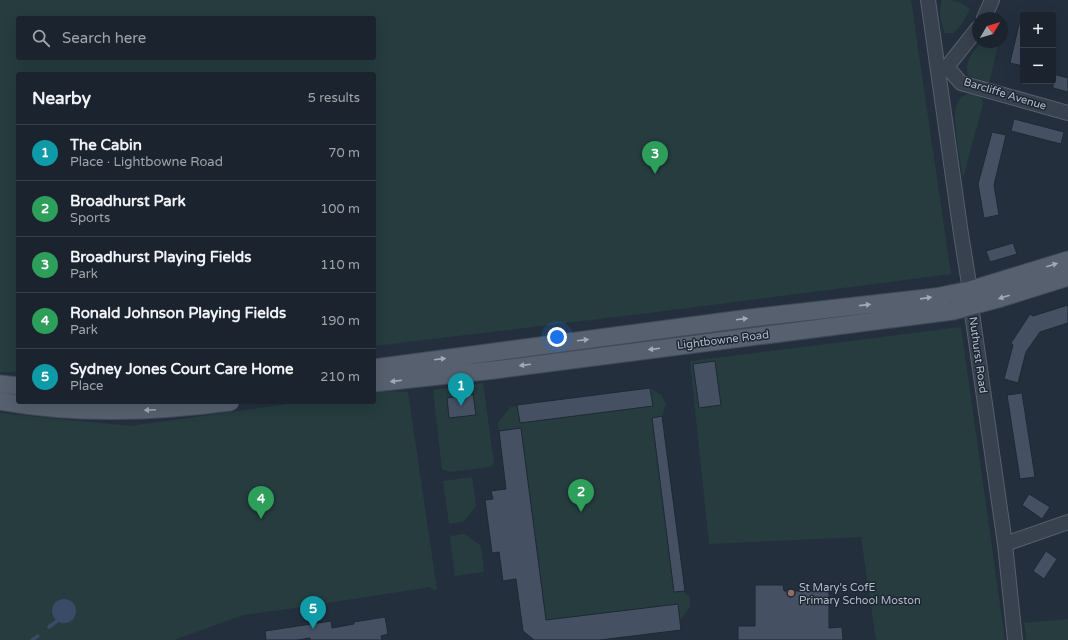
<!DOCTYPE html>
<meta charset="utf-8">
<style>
:root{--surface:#1b232e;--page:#282f3a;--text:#f1f3f6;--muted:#a0a4aa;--line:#39404a;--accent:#8bbbb9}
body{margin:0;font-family:"Varela Round",sans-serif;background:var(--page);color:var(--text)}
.controls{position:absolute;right:12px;top:12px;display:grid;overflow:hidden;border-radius:4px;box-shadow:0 4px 16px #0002}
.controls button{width:36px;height:36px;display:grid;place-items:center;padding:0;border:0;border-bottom:1px solid var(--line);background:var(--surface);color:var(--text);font:20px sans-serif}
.compass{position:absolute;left:972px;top:12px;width:36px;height:36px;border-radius:50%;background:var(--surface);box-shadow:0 4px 16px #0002;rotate:52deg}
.you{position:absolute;left:557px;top:337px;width:14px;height:14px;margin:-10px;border:3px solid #fff;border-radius:50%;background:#1a73e8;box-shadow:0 0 0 6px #1a73e833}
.badge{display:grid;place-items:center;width:26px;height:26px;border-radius:50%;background:var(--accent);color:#fff;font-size:13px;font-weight:700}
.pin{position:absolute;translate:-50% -33px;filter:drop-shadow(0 1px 2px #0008)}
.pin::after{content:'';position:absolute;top:21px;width:14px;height:12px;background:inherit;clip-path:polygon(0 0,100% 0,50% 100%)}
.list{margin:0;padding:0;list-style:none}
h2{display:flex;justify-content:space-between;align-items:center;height:52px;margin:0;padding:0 16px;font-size:17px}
h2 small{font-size:13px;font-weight:400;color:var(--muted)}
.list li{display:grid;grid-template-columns:26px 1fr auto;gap:12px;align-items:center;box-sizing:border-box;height:56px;padding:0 16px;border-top:1px solid var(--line)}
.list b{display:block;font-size:15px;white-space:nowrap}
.list p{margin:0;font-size:13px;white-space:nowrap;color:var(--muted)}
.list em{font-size:13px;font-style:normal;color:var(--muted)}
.icon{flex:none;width:22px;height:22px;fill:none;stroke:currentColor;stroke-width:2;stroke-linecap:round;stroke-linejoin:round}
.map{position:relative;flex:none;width:1068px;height:640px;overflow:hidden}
.search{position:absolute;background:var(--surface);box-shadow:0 4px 16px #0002;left:16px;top:16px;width:360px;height:44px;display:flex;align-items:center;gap:10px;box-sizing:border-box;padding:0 14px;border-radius:4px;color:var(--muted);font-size:15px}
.panel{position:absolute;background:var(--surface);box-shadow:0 4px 16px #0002;left:16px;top:72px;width:360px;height:332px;border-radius:4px}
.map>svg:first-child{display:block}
.green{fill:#263c3f;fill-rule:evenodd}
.water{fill:#394c67}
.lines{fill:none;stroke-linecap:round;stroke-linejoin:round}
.stream{stroke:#394c67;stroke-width:3.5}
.building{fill:#455162;stroke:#1f2835}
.minor-casing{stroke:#565f6c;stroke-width:16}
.major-casing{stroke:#414a57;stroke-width:19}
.minor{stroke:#38414e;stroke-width:14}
.major{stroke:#56606e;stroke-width:17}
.oneway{fill:#a1aab7}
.education-dot{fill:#8d6e63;stroke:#1d2633;stroke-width:1.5}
.labels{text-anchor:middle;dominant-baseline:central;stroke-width:3;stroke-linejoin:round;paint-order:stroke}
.street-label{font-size:11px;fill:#b4bcc9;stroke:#1d2633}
.poi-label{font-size:11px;fill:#b4bcc9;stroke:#1d2633;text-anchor:start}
</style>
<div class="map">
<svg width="1068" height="640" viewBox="0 0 1068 640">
<rect width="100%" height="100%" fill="#242f3e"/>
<path class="green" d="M0,0H911L951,274L649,313L374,346V74H18V372H0ZM18,18H374V58H18Z
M942,0C953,0 963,1 970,10L959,28L953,33H945C941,25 938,8 942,0Z
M981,42H999L989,83L968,75C964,61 973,52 981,42Z
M971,93L981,97L983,104L963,178C961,163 952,119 956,107C958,99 963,95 971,93Z
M961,327L1005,640H876L861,537L709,544L690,361Z
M483,383L494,463L490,467L449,472L442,469L433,390Z
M650,388L661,395L666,404L662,417L685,591H683L690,597V607L680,621L681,630L600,640H534L523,631L516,579L503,581L499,552L492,553L485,500L492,499L491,491L506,489L498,423L510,407Z
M380,391L408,392L437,590L432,589L430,587L302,607L243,615L174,640H0V413L130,426L302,402H374V392Z
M472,477L476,506L463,522L449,524L443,481Z
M465,534L481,546L484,572L455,576L450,536Z
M1068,619V640H1026L1024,623Z"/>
<path class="water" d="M52 611a12 12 0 1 1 24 0a12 12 0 1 1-24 0Z"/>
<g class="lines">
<path class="stream" d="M49,627L57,621
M32,640L38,636"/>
</g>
<path class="building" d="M1019,24H1023V66L1010,63Z
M1053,74L1068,78V92L1053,88Z
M1014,119L1064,132L1061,144L1011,131Z
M992,132L1006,135L994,185L999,215L984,218L978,184Z
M1013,243L1017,254L990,262L986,251Z
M1068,305V323L1040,332L1026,352L1018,383L1004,379L1013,345L1011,343L1030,314L1033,316Z
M715,361L721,405L699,408L693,364Z
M650,388L653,406L520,423L517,405Z
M1022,393L1035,477L1020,479L1007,395Z
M473,394L476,415L449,418L447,398Z
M662,416L685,591L674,592L652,418Z
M521,428L546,620L678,604L681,630L600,640H534L523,631L516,579L503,581L499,552L492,553L485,500L493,499L491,491L506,489L499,431Z
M1029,494L1050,507L1042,519L1022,505Z
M1046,551L1057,559L1044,579L1033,571Z
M755,585H783L784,591H829V628L842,627L843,640H738V626H755Z
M385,617L388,634L381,636L382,640H310V638L297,640H266L265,631L331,621L332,628L354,624V622Z"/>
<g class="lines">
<g class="minor-casing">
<path id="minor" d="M928,0L961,234L970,290L971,306L1005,544L1015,640
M984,18L992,0
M947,67L961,83L1068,113
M938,70L947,67L978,28
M1005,544L1068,522"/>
</g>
<g class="major-casing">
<path id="major" d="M374,368L750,318L935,297L970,290L1068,260
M374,383L494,370L953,311L1001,298L1068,277
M0,384L18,386
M0,401C77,415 153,412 230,402"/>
</g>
<use href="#minor" class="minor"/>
<use href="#major" class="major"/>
</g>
<defs><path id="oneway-solid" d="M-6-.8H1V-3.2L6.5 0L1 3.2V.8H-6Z"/></defs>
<g class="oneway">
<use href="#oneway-solid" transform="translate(1052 265) rotate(-18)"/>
<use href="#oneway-solid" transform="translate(1004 297) rotate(163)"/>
<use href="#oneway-solid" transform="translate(926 298) rotate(-8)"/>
<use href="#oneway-solid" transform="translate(865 305) rotate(-6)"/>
<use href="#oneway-solid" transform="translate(742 319) rotate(-7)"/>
<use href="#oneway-solid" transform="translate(583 340) rotate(-7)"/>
<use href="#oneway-solid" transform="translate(654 349) rotate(173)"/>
<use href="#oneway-solid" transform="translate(440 359) rotate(-7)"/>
<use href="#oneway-solid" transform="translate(525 365) rotate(173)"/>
<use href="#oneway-solid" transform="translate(396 381) rotate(173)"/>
<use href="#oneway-solid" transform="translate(150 410) rotate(177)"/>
</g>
<circle class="education-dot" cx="791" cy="593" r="4"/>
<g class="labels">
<g class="street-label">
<text transform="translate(1005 94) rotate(17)">Barcliffe Avenue</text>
<text transform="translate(723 340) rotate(-7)">Lightbowne Road</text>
<text transform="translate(978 355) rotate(82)">Nuthurst Road</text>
</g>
<g class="poi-label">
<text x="799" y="587">St Mary's CofE<tspan x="799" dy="13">Primary School Moston</tspan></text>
</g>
</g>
</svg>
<div class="controls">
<button>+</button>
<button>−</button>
</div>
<svg class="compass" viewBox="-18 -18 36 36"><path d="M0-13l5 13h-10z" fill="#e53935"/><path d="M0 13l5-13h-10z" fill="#a0a4aa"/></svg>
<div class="you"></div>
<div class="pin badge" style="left:461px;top:406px;background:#0f9aa8">1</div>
<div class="pin badge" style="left:581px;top:512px;background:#2e9e5b">2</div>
<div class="pin badge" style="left:655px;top:174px;background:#2e9e5b">3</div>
<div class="pin badge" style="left:261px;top:519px;background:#2e9e5b">4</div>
<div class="pin badge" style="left:313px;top:629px;background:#0f9aa8">5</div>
<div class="search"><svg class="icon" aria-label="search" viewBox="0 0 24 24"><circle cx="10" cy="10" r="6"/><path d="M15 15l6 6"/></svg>Search here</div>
<section class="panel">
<h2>Nearby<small>5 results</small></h2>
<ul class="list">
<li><span class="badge" style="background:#0f9aa8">1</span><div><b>The Cabin</b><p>Place · Lightbowne Road</p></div><em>70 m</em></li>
<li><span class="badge" style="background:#2e9e5b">2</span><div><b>Broadhurst Park</b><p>Sports</p></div><em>100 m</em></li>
<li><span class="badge" style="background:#2e9e5b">3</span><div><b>Broadhurst Playing Fields</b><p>Park</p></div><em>110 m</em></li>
<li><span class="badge" style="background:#2e9e5b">4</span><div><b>Ronald Johnson Playing Fields</b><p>Park</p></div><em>190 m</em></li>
<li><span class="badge" style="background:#0f9aa8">5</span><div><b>Sydney Jones Court Care Home</b><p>Place</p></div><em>210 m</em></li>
</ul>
</section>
</div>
